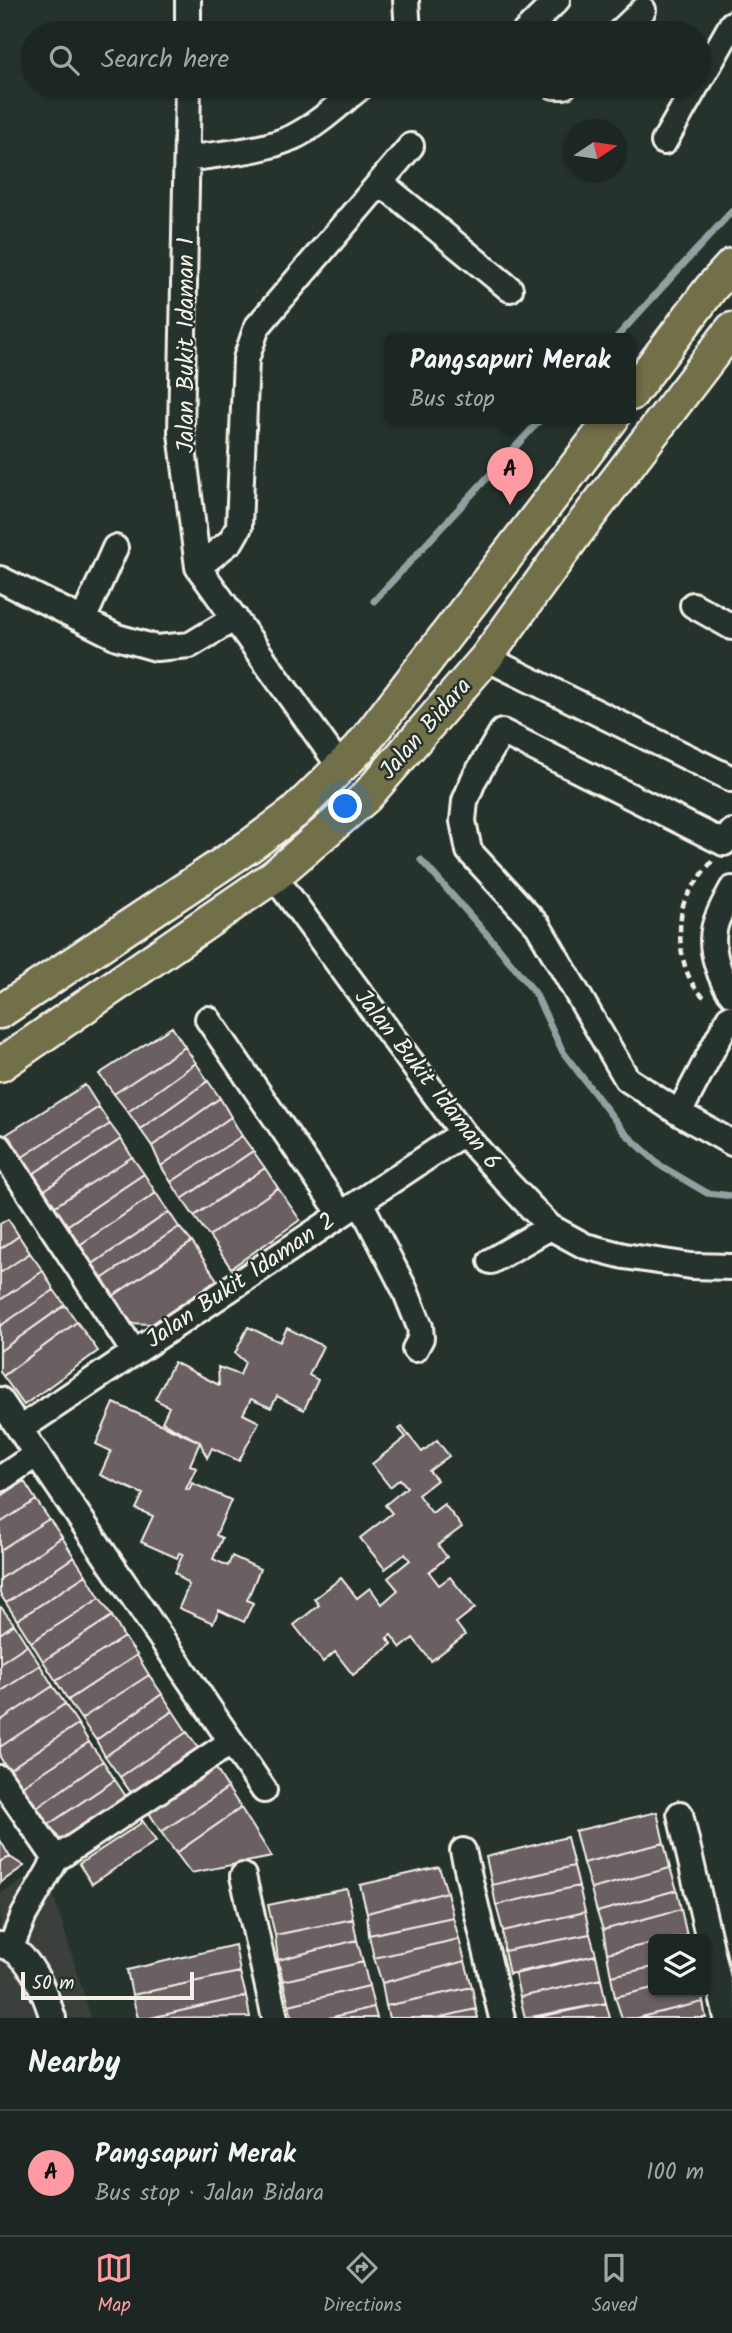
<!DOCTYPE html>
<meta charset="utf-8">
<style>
:root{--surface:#1c2622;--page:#29322f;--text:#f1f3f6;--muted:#a0a5a5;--line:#3a4340;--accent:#ff9aa2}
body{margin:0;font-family:Kalam,sans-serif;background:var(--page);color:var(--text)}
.controls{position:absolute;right:21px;bottom:21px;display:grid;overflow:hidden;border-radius:10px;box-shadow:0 2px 5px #0004}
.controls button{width:63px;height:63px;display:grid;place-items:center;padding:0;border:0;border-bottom:2px solid var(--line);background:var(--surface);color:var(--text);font:35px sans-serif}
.compass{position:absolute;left:564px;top:119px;width:63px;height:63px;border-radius:50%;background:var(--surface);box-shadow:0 2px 5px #0004;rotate:77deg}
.scale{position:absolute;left:21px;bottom:18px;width:173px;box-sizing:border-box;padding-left:7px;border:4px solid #f4f1e8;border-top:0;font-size:19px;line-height:24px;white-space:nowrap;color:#f4f1e8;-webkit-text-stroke:5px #26332d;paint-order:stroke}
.you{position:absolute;left:346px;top:807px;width:24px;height:24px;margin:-18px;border:5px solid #fff;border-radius:50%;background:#1a73e8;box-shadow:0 0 0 10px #1a73e833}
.badge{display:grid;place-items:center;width:46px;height:46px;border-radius:50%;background:var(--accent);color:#111;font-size:23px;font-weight:700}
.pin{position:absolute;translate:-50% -58px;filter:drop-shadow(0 2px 4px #0008)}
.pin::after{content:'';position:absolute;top:37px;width:24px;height:21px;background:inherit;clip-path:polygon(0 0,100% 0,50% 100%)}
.popup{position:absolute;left:384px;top:333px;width:252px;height:91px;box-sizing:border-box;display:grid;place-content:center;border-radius:10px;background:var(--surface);filter:drop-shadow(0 2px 5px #0005);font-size:23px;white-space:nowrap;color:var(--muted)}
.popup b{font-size:26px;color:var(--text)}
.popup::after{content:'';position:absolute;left:50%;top:100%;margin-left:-14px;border:14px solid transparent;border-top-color:var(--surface)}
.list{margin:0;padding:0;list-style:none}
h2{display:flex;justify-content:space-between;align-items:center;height:91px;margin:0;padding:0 28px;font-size:30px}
h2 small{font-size:23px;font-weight:400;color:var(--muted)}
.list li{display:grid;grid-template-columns:46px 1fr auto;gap:21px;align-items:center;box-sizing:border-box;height:126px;padding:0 28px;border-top:2px solid var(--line)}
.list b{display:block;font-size:26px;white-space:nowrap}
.list p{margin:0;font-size:23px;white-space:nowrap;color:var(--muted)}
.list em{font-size:23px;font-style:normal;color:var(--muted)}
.icon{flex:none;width:38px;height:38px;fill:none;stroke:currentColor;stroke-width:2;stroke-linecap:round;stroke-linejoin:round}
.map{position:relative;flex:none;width:732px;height:2018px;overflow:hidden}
.search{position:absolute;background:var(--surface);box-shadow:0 2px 5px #0004;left:21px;right:21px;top:21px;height:77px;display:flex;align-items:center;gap:18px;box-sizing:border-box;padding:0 24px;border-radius:38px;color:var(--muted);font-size:26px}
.sheet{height:217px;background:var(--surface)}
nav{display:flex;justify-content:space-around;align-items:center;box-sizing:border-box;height:98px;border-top:2px solid var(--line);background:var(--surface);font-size:19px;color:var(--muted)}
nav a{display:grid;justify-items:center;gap:4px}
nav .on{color:var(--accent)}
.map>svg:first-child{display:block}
.built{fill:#3b403d}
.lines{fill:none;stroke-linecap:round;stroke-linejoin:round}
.stream{stroke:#8fa2a1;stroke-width:7}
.building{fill:#6b5f62;stroke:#f4f1e8;stroke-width:2}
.minor-casing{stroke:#f4f1e8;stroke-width:30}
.major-casing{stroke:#f4f1e8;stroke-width:37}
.path{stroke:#f4f1e8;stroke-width:4.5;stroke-dasharray:7 5;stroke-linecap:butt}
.minor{stroke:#26332d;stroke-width:24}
.major{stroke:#716f4a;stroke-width:32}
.labels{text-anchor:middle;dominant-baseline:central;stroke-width:5;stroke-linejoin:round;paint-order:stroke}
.street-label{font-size:24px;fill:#f4f1e8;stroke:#26332d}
</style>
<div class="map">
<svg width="732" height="2018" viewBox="0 0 732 2018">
<rect width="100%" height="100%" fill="#26332d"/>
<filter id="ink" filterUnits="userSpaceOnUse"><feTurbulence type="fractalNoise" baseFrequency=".0143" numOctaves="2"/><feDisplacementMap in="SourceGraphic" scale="14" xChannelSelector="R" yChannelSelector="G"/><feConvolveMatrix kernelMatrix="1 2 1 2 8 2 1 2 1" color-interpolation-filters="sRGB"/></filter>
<g filter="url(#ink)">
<path class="built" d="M45,1867L91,2018H0V1894Z"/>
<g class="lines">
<path class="stream" d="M615,339L732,211
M374,601L541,419
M421,860L498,947L535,993L563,1052L624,1132L661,1166L707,1193L732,1196"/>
</g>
<path class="building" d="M172,1027L185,1047L114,1094L99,1074Z
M185,1047L196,1063L128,1112L114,1094Z
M196,1063L208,1081L140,1129L128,1112Z
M208,1081L220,1098L152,1146L140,1129Z
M85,1085L99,1107L21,1158L4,1136Z
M220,1098L231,1117L161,1166L152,1146Z
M99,1107L110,1124L31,1175L21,1158Z
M231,1117L242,1136L171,1182L161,1166Z
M110,1124L121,1139L43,1191L31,1175Z
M242,1136L253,1151L182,1199L171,1182Z
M121,1139L132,1157L52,1208L43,1191Z
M253,1151L265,1168L194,1216L182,1199Z
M132,1157L144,1174L65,1227L52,1208Z
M265,1168L278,1188L209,1236L194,1216Z
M144,1174L156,1193L78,1246L65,1227Z
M278,1188L300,1220L231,1268L209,1236Z
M156,1193L169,1212L91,1265L78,1246Z
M169,1212L179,1227L100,1280L91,1265Z
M8,1219L19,1236L0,1249V1224Z
M179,1227L192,1242L110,1298L100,1280Z
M19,1236L30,1253L0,1273V1249Z
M192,1242L217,1280L152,1324L127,1323L110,1298Z
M30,1253L43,1271L0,1300V1273Z
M43,1271L54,1290L0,1326V1300Z
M54,1290L65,1305L0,1351V1326Z
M65,1305L77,1322L3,1376L0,1372V1351Z
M77,1322L98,1351L24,1405L3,1376Z
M248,1327L280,1342L287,1328L323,1346L309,1375L318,1380L304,1410L277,1396L271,1408L251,1399L243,1414L259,1422L239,1461L212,1448L207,1458L200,1442L162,1422L169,1407L155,1399L174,1362L219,1385L218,1367L240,1375L245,1362L235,1353Z
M114,1403L200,1442L190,1465L196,1468L186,1489L189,1490L192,1483L231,1500L216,1535L222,1538L213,1559L228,1566L232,1556L260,1569L247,1600L253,1603L244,1622L219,1610L213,1623L179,1608L189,1585L175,1572L183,1554L179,1553L177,1558L141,1542L153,1516L136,1509L143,1494L100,1475L111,1451L96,1444Z
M402,1427L422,1452L437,1440L449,1456L429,1471L437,1480L418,1495L432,1513L444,1504L462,1527L438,1545L447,1557L429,1572L439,1585L450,1577L475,1608L456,1623L465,1635L431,1661L413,1638L401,1648L391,1635L387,1638L392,1644L353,1675L335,1652L323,1662L294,1625L319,1605L314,1599L341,1578L357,1598L370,1588L382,1604L398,1590L388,1578L410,1560L405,1554L385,1569L360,1538L392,1513L385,1505L407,1487L400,1479L390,1487L372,1464L406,1437L399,1429Z
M24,1481L36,1500L0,1523V1497Z
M36,1500L49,1519L0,1550V1523Z
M49,1519L62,1537L0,1579V1550Z
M62,1537L74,1557L6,1603L0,1594V1579Z
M74,1557L86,1575L17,1620L6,1603Z
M86,1575L100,1598L31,1642L17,1620Z
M100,1598L112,1616L43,1661L31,1642Z
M1,1607L14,1624L0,1634V1608Z
M112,1616L124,1637L56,1681L43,1661Z
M14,1624L27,1645L0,1663V1634Z
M124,1637L137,1655L68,1700L56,1681Z
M27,1645L40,1665L0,1692V1663Z
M137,1655L149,1675L81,1719L68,1700Z
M40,1665L53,1686L0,1721V1692Z
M149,1675L162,1694L96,1740L81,1719Z
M53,1686L65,1704L0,1747V1721Z
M162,1694L173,1711L105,1756L96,1740Z
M65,1704L78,1724L8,1770L0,1757V1747Z
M173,1711L187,1732L120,1777L105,1756Z
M78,1724L89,1742L19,1788L8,1770Z
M187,1732L201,1751L134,1797L120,1777Z
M89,1742L103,1761L35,1809L19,1788Z
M103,1761L115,1780L46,1826L35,1809Z
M215,1767L228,1788L161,1832L148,1811Z
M115,1780L129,1801L60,1847L46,1826Z
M228,1788L241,1808L176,1853L161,1832Z
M241,1808L272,1857L191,1873L176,1853Z
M657,1812L664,1843L583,1863L575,1831Z
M142,1820L156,1841L92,1884L79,1864L141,1823Z
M567,1837L574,1866L492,1885L486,1857Z
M0,1840L10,1857L0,1862Z
M664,1843L670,1868L591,1889L583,1863Z
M10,1857L24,1866L0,1883V1862Z
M574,1866L579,1886L496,1905L492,1885Z
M439,1867L447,1892L367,1913L360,1885Z
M670,1868L677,1890L597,1912L591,1889Z
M579,1886L585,1912L503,1931L496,1905Z
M347,1889L353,1919L275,1935L268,1905Z
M677,1890L681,1909L603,1930L597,1912Z
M447,1892L453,1917L369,1935L367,1913Z
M681,1909L687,1936L671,1939H653V1943L607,1953L603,1930Z
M585,1912L590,1934L504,1951L503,1931Z
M453,1917L459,1939L374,1958L369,1935Z
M353,1919L357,1940L278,1960L275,1935Z
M590,1934L596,1955L509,1974L504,1951Z
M459,1939L465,1961L382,1983L374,1958Z
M357,1940L363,1962L283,1981L278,1960Z
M653,1943V1967L611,1976L607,1953Z
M235,1945L240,1972L132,1995L127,1970Z
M596,1955L601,1979L520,1997L515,1974Z
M465,1961L472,1987L386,2006L382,1983Z
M363,1962L369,1986L289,2005L283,1981Z
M653,1967V1988L615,1997L611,1976Z
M240,1972L246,1996L150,2018H138L132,1995Z
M601,1979L606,2003L525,2018L520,1997Z
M369,1986L374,2007L329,2018H292L289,2005Z
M472,1987L476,2009L437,2018H389L386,2006Z
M653,1988V1992H701L703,2002L636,2018H622L615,1997Z
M246,1996L250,2017L150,2018Z
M703,2002L706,2018H636Z
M606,2003L610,2018H534Z
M374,2007L377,2018H329Z
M476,2009L478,2018H437Z"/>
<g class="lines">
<g class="minor-casing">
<path id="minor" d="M406,0L408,33
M188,33V0
M524,33L557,0
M619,33L643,10
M699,82L732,24
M188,86L181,433L198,567L341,768
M554,86H564
M664,142L696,86
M187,159C221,153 261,152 293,137C318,125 340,103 362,86
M381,183L510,289
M198,567L231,541L239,527L246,359L257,327L411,146
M0,579L117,637L156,648L190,645L235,618
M693,605L732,627
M83,620L115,548
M486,658L732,779
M732,832L724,843L502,732L474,779L465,801L463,821L469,851L538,926L627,1079L679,1113L732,1143
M274,876L463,1133L507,1182L550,1227L585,1246L624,1256L691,1266L732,1267
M732,889C717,917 707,932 717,964C720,974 724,986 732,994
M208,1019L341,1214
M679,1113L729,1018
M0,1148L134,1352
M360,1202L405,1290L420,1327L421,1338L415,1349
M491,1261L550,1227
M0,1400L264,1790
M20,1429L463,1133
M0,1479L37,1454
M0,1778L56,1859
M680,1814L727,2018
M463,1851L502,2018
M243,1876L275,2018
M0,1945C29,1949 45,1993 53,2018
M11,1947L24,1915L56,1859L231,1742"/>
</g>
<g class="major-casing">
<path id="major" d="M631,394L711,288L732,265
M0,1012L251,845L294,813L359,749L612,419
M0,1065L274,876L366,797L486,658L577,532L732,329"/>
</g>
<path class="path" d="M704,997C681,979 676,933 683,906C686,894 704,872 712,861"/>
<use href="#minor" class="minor"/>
<use href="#major" class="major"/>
</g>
</g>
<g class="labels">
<g class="street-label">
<text transform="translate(186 345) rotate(-90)">Jalan Bukit Idaman 1</text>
<text transform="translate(426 729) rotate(-49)">Jalan Bidara</text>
<text transform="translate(427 1080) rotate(52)">Jalan Bukit Idaman 6</text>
<text transform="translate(241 1281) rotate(-34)">Jalan Bukit Idaman 2</text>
</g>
</g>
</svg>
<div class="controls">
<button><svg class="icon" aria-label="layers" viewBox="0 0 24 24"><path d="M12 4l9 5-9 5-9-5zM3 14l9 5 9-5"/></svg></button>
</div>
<svg class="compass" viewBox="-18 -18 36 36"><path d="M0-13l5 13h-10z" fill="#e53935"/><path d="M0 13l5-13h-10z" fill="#a0a5a5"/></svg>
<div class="scale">50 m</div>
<div class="you"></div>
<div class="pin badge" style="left:510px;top:505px">A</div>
<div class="popup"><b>Pangsapuri Merak</b>Bus stop</div>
<div class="search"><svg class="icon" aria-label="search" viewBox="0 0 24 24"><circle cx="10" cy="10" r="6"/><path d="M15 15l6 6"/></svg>Search here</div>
</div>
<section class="sheet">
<h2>Nearby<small></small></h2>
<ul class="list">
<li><span class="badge">A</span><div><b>Pangsapuri Merak</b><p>Bus stop · Jalan Bidara</p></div><em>100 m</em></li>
</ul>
</section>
<nav>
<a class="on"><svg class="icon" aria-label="map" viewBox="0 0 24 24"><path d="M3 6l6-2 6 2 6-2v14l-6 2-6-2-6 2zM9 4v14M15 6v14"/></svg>Map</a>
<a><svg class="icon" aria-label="directions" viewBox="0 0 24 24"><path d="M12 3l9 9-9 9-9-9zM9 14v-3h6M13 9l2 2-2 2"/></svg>Directions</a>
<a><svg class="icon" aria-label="saved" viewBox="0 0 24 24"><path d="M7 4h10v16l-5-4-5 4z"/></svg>Saved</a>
</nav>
